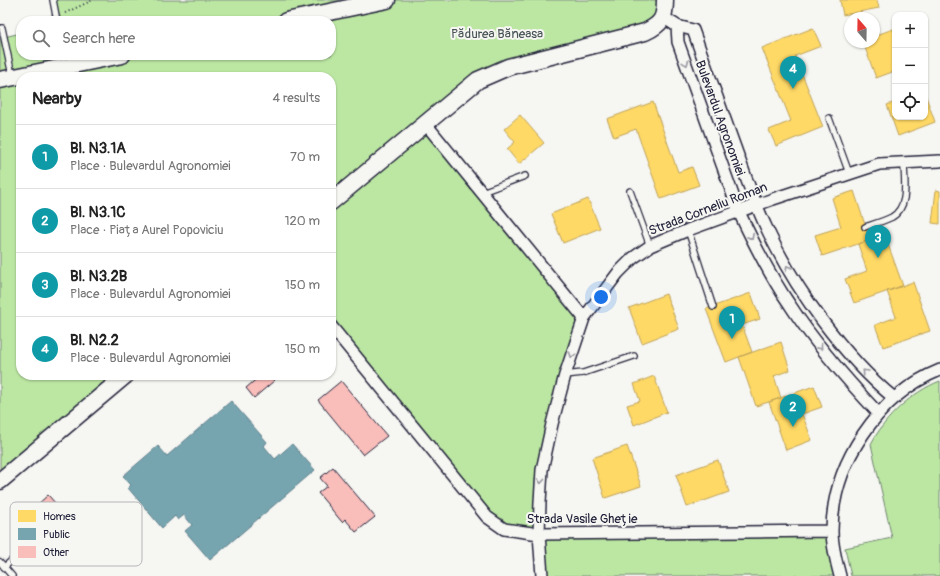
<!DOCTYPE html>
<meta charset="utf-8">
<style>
:root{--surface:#fff;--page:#f2f2f2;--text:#222;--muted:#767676;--line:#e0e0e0;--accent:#2563eb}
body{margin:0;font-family:Pangolin,sans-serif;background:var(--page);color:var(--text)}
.controls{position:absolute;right:12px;top:12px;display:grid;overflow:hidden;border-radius:8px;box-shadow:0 1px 3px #0004}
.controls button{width:36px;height:36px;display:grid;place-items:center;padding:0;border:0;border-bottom:1px solid var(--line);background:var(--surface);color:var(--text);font:20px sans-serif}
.compass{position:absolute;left:844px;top:12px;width:36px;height:36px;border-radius:50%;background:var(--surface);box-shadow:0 1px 3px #0004;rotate:340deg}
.you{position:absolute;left:601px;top:297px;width:14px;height:14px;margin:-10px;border:3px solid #fff;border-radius:50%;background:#1a73e8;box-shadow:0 0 0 6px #1a73e833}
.badge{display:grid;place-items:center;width:26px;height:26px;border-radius:50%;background:var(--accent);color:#fff;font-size:13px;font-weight:700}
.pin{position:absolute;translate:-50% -33px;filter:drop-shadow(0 1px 2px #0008)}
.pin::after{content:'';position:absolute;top:21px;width:14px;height:12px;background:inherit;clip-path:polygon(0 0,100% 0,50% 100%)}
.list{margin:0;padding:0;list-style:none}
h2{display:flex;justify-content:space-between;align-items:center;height:52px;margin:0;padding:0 16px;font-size:17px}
h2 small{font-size:13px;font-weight:400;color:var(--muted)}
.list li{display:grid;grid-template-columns:26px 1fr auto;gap:12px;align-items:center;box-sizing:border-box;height:64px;padding:0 16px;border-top:1px solid var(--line)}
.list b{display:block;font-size:15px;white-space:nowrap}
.list p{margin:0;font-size:13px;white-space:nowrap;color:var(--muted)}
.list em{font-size:13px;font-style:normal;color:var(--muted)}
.icon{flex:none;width:22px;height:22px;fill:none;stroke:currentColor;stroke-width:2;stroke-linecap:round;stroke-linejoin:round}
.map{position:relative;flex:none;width:940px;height:576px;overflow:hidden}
.search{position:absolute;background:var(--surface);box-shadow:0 1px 3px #0004;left:16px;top:16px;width:320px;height:44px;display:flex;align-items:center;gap:10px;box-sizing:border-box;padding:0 14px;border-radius:16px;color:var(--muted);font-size:15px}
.panel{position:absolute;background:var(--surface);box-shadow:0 1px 3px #0004;left:16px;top:72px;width:320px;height:308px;border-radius:16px}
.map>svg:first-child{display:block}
.green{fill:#bce7a3;stroke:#6f846f}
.homes{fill:#ffd966;stroke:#bda259}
.public{fill:#76a5af;stroke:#5d7e8c}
.building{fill:#f9bdba;stroke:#22223b}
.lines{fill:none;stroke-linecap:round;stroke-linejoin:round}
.lane-casing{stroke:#22223b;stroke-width:8}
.street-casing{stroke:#22223b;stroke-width:14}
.secondary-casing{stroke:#22223b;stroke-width:19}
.path{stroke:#22223b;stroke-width:2;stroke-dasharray:1 3;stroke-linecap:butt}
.lane{stroke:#f6f6f2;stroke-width:5.5}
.street{stroke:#f6f6f2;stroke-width:11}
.secondary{stroke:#f6f6f2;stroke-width:16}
.oneway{stroke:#9797a0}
.labels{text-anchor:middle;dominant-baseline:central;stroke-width:4;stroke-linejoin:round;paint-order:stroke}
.park-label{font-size:13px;fill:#485355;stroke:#f6f6f2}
.street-label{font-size:13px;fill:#22223b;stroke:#f6f6f2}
.key{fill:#f6f6f2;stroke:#b6b6bb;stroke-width:1}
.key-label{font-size:11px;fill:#22223b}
</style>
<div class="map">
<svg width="940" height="576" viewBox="0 0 940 576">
<rect width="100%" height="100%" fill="#f6f6f2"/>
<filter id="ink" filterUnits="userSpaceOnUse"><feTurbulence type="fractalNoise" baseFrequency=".025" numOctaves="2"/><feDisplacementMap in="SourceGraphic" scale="8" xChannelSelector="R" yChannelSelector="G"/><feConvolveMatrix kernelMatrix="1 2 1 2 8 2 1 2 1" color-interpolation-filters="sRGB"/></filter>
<g filter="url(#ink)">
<path class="green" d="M53,0H674L665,2L660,23L508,67L425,123L584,318L552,424L539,534L832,531L840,576H542L539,534L504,529L331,326V77H21V375H126L0,481V38L21,33V55H50L52,69L65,67L63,55H331V21H57Z
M940,381V576H851L845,548L892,538L871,444C885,417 912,392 940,381Z"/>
<path class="homes" d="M840,0H877L879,8L843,15Z
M813,28L821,46L795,56L823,127L776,146L769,130L791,121L762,48Z
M893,29L895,35V71L876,78L863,42H874V36Z
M925,94L935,122L898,136L887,105L895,102V117H925Z
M653,102L678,172L692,167L699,185L661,199L636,129L614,137L607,119Z
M520,115L544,143L519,164L507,149L515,142L504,129Z
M936,190L940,191V224L932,223Z
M854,191L870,240L822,256L815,235L841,227L832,198Z
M588,199L600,228L563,243L551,214Z
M885,236L903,286L854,303L845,279L867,271L858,244Z
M913,282L930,331L883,347L875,325L896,317L887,291Z
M751,293L760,319L742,325L752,352L726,362L706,309Z
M666,294L679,329L642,343L629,308Z
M781,342L790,370L774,376L781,398L756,406L739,357Z
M654,376L667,412L634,425L627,405L640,401L634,384Z
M814,386L822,407L802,414L812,440L786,450L769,402Z
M627,446L641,486L605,498L592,458Z
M718,460L729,492L687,507L676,475Z"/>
<path class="public" d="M231,401L267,442L264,446L275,459L292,444L315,470L210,560L185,531L192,525L184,515L178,520L175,516L162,528L128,488L131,485L123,476L158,446L167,456Z"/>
<path class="building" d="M261,375H270L275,380L254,398L246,388Z
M341,381L387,436L363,455L318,400Z
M333,467L375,517L356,532L345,519L342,522L318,493L327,486L320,478Z
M48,495L65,514L60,518L71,530L62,538L35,507Z"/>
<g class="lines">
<g class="lane-casing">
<path id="lane" d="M53,0L57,21
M2,28L12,75
M829,118L849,173
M630,191L650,246
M482,192L525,176
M865,227C874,224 884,221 892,217C910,206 904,181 904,162
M688,230L713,307
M565,375L583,373L634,356
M0,562L12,576
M4,567L22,552L30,549L36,555"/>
</g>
<g class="street-casing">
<path id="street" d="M663,17L677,26L693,30C706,66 719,102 732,139C743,169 753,200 767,229C794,288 844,357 894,398
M677,26L678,42L739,212C754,244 770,276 790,305C815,344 847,380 879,414
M425,123L584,318
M331,326L487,517L504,529L539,534L832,531
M542,576L539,534L540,502L542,470L552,424L565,375L584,318L618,273L633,258L650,246L688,230L773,199L879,164L940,161
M840,576C836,561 832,546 832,531C832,464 878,395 940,370"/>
</g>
<g class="secondary-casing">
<path id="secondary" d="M286,21L387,0
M0,80L122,55
M331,202L478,80L508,67L645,32C662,24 665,18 665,0
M0,481L126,375"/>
</g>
<path class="path" d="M65,13L93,0"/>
<use href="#lane" class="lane"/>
<use href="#street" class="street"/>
<use href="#secondary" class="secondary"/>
</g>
<defs><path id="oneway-chevron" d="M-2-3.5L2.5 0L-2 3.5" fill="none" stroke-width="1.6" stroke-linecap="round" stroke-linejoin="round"/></defs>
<g class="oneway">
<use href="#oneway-chevron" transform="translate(686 63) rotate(70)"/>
<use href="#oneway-chevron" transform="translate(751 237) rotate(63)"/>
<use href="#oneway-chevron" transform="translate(788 268) rotate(-121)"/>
<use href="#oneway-chevron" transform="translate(820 347) rotate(50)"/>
<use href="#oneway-chevron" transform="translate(572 355) rotate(109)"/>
<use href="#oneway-chevron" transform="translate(865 372) rotate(-133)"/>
<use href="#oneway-chevron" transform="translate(541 481) rotate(94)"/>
</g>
</g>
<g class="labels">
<g class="park-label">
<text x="497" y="34">Pădurea Băneasa</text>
</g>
<g class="street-label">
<text transform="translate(720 118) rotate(70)">Bulevardul Agronomiei</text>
<text transform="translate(708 209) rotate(-21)">Strada Corneliu Roman</text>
<text x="582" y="519">Strada Vasile Gheție</text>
</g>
</g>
<rect x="10" y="502" width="132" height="64" rx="6" class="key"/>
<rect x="18" y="510" width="18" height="12" fill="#ffd966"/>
<rect x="18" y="528" width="18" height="12" fill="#76a5af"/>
<rect x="18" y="546" width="18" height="12" fill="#f9bdba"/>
<g class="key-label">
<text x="43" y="520">Homes</text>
<text x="43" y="538">Public</text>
<text x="43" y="556">Other</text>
</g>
</svg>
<div class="controls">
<button>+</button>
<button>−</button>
<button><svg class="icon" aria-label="locate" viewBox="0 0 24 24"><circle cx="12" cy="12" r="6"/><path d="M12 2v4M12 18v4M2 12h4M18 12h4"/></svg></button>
</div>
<svg class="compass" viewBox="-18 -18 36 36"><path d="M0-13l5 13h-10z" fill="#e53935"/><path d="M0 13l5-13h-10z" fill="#767676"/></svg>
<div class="you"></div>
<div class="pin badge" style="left:732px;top:339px;background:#0f9aa8">1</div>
<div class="pin badge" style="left:793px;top:427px;background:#0f9aa8">2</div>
<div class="pin badge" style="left:878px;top:258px;background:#0f9aa8">3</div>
<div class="pin badge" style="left:793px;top:89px;background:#0f9aa8">4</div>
<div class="search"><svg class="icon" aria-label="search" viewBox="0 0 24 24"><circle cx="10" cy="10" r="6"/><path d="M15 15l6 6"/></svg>Search here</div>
<section class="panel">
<h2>Nearby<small>4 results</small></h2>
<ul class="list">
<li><span class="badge" style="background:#0f9aa8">1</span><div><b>Bl. N3.1A</b><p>Place · Bulevardul Agronomiei</p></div><em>70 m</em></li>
<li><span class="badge" style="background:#0f9aa8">2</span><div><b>Bl. N3.1C</b><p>Place · Piața Aurel Popoviciu</p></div><em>120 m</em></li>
<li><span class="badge" style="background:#0f9aa8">3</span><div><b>Bl. N3.2B</b><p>Place · Bulevardul Agronomiei</p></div><em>150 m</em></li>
<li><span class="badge" style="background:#0f9aa8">4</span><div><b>Bl. N2.2</b><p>Place · Bulevardul Agronomiei</p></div><em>150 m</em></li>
</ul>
</section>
</div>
